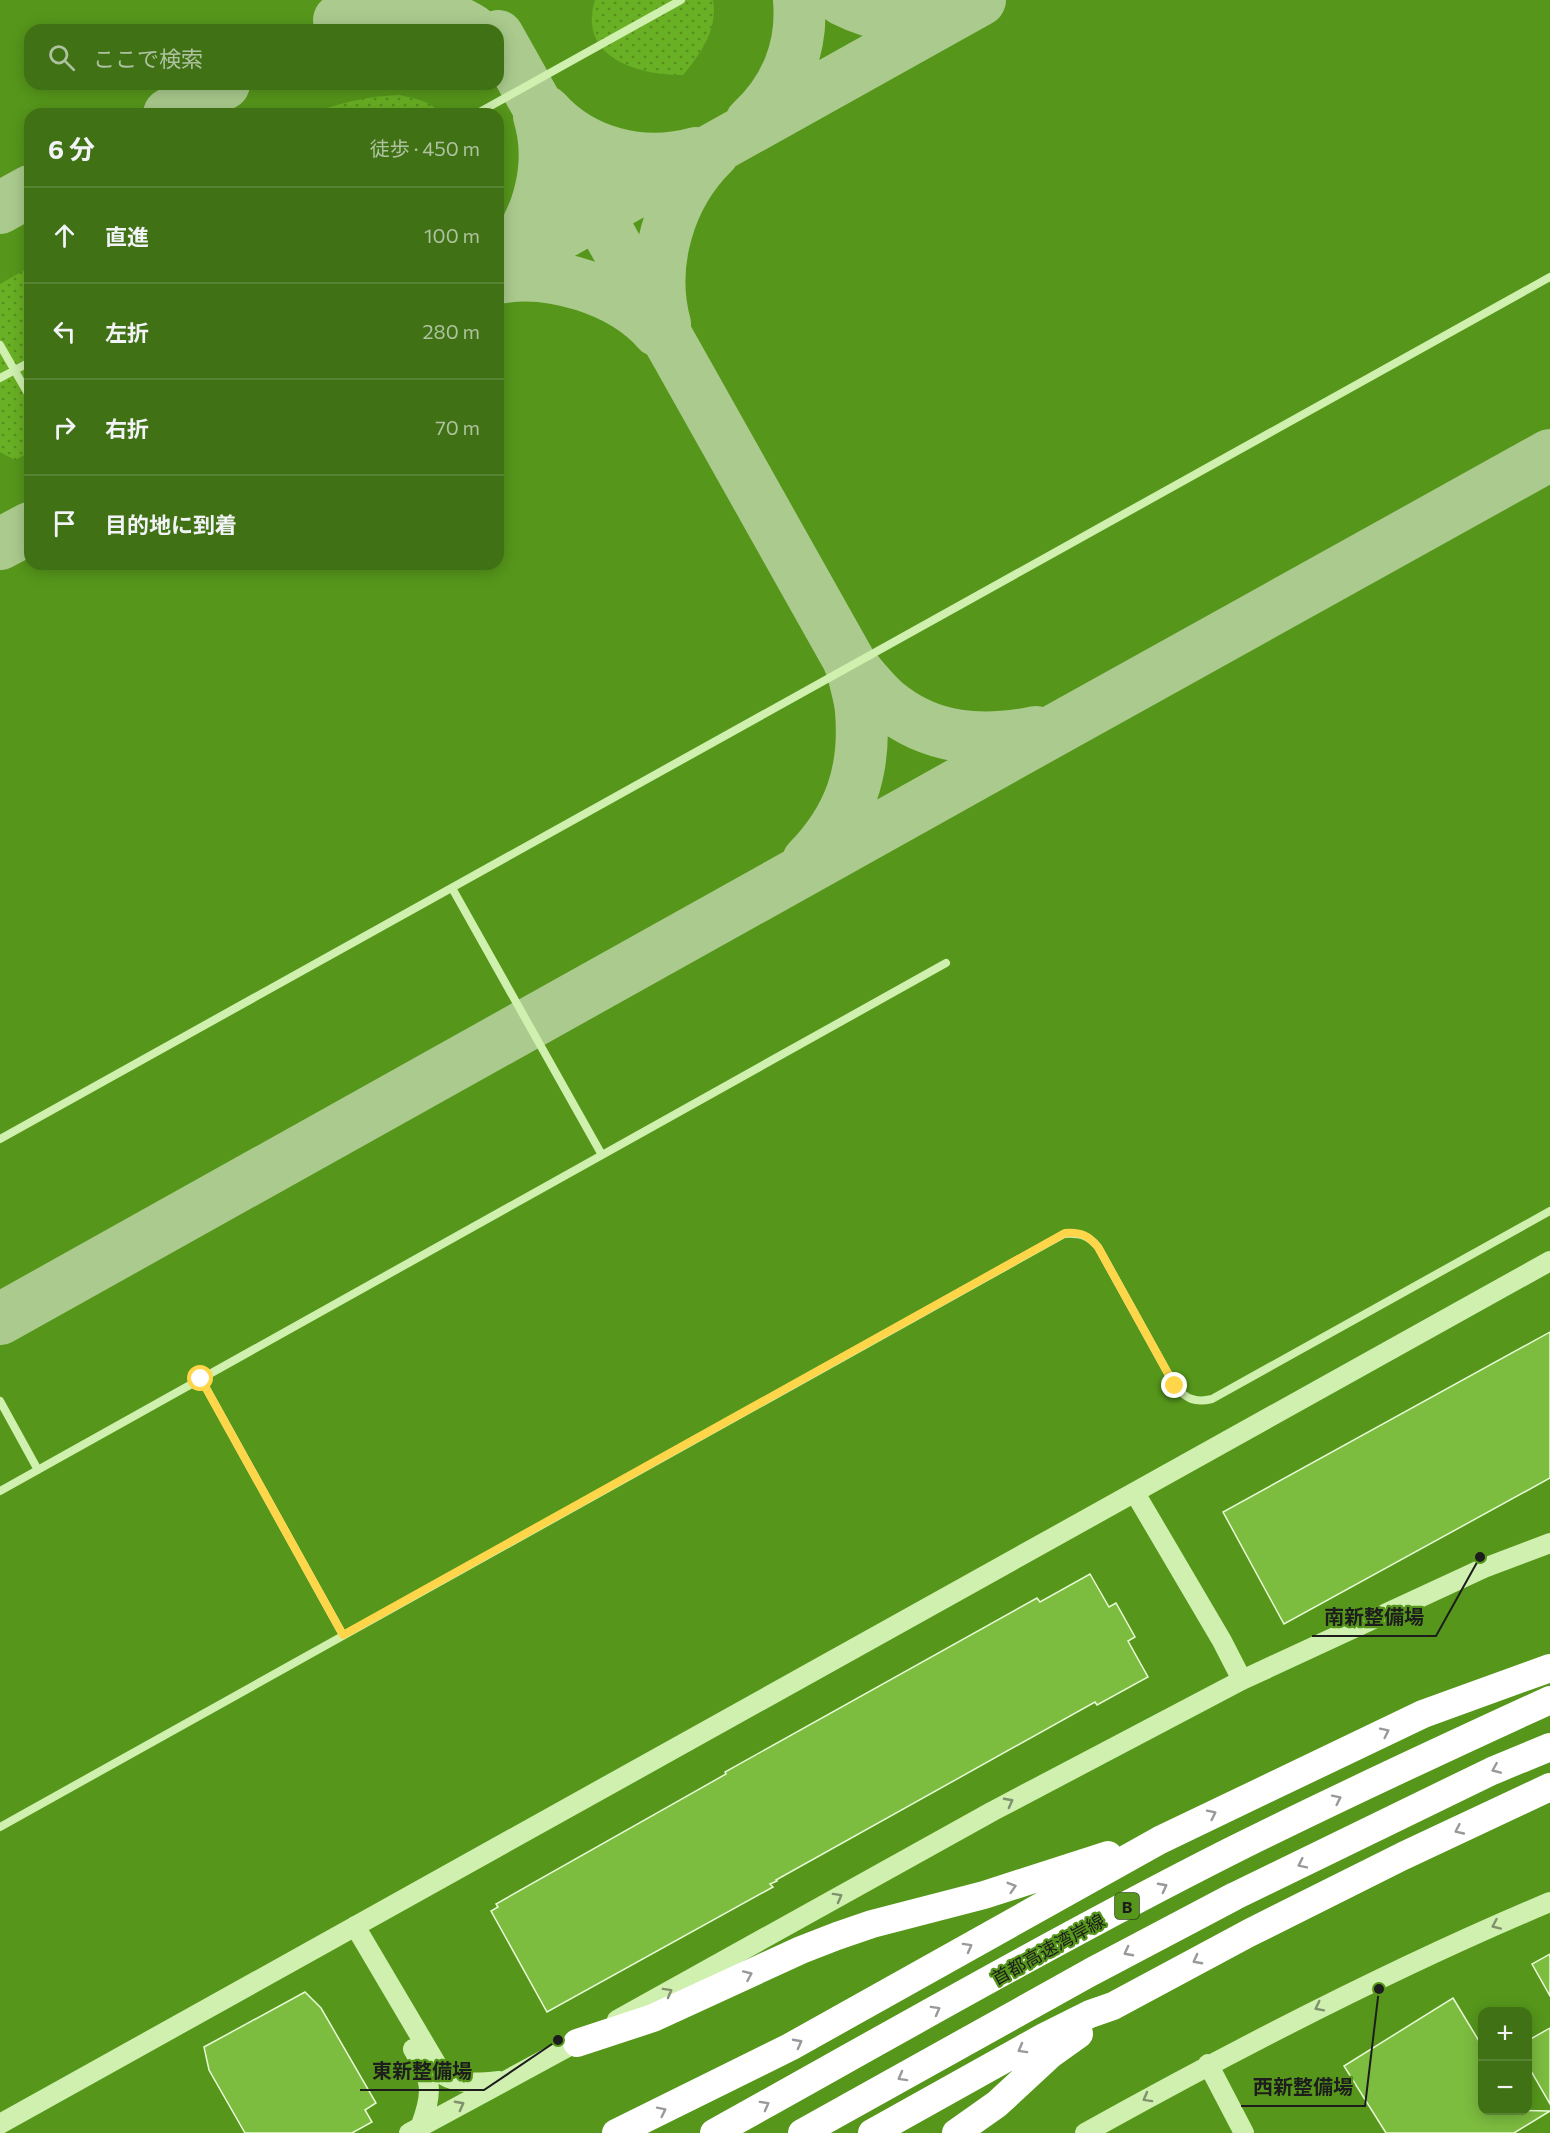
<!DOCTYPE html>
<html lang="ja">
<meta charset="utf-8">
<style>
:root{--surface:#407114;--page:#47761d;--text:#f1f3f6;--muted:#aec2a0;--line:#598334}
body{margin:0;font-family:Commissioner,"Noto Sans JP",sans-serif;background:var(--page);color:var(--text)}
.controls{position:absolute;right:18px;bottom:18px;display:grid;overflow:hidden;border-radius:12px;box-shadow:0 3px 15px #0003}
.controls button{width:54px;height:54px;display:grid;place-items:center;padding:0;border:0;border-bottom:2px solid var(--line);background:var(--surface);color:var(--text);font:30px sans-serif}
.stop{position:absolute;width:18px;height:18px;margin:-14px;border:4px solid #ffd54a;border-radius:50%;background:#fff}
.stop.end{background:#ffd54a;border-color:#fff;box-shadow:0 2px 6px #0008}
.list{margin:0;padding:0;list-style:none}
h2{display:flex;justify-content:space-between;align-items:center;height:78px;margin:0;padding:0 24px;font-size:26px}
h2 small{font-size:20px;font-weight:400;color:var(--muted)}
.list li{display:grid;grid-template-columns:39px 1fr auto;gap:18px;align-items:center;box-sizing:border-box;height:96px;padding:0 24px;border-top:2px solid var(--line)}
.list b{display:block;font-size:22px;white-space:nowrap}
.list em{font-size:20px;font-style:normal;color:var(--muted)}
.icon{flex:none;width:33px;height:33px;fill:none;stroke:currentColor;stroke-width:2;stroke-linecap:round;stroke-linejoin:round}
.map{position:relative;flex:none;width:1550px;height:2133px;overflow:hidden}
.search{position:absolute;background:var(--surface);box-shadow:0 3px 15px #0003;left:24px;top:24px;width:480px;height:66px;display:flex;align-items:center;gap:15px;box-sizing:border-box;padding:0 21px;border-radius:18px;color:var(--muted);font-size:22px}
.panel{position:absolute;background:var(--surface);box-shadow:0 3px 15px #0003;left:24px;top:108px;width:480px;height:462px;border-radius:18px}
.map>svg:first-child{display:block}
.grass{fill:url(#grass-dots)}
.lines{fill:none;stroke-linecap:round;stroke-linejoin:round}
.taxiway{stroke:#aacb8d;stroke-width:52}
.building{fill:#7cbc3f;stroke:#e8fbd6;stroke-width:1.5}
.service{stroke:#cff0af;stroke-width:8}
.tertiary{stroke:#cff0af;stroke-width:20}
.motorway{stroke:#fff;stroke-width:28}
.oneway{stroke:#999}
.oneway2{stroke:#7f916d}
.route{stroke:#ffd54a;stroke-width:8}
.labels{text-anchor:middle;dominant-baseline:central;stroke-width:4.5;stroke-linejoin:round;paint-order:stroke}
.shield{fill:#56971b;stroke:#2e421c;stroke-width:1.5}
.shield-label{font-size:16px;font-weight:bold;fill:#1d1d1d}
.street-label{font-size:18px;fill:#1d1d1d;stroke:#56971b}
.leader{fill:none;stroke:#1d1d1d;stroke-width:2}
.callout-dot{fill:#1d1d1d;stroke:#56971b;stroke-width:2}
.callout-label{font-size:20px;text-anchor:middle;font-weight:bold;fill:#1d1d1d;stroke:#56971b;stroke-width:4.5;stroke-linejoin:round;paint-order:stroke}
</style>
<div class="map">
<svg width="1550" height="2133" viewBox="0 0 1550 2133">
<defs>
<pattern id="grass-dots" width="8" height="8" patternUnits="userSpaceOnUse" patternTransform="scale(1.5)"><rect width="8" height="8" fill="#69b024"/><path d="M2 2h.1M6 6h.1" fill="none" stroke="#568f1f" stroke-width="1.8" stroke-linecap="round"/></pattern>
</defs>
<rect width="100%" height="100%" fill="#56971b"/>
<path class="grass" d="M595,0H713C718,29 701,54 683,75C639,75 577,58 595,0Z
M399,95C414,98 431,101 441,114H310C339,103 368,96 399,95Z
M30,267V452L15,460L0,452V284Z"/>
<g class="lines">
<path class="taxiway" d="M843,0C875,16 914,24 949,14
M339,20C384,6 431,4 472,30
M498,36L852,666C854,681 860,696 861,711C866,771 850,818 808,861
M545,111C582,153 642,168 696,153
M169,114L224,84
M751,122C786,90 803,47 799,0
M0,208L30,191
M498,263C538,229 554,166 539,116
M498,269L980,0
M498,278C550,268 622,290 658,331
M665,324C649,264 669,196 713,153
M0,544L30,528
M849,662C861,676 872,691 886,703C931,740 982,743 1036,732
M0,1319L1064,725L1550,455"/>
</g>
<path class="building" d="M1550,1332V1478L1284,1624L1223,1512Z
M1090,1574L1109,1607L1116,1603L1135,1637L1128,1641L1148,1677L1097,1705L1095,1702L776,1880L777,1881L770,1884L773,1887L547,2012L491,1911L498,1907L496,1904L726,1774L725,1772L1037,1598L1040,1602Z
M1550,1954V1996L1532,1964Z
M305,1992L321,2008L376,2103L365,2110L372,2122L352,2133H245L209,2070L204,2047Z
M1453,1998L1482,2046V2110L1550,2111L1514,2133H1386L1344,2066Z
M1550,2028V2104L1527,2064V2041Z"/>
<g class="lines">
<path class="service" d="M476,114L681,0
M0,345L30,397
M0,378L30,362
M452,888L602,1155
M0,1139L1550,277
M201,1379L343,1635
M0,1401L38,1470
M0,1491L946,963
M0,1827L1064,1234C1081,1233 1088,1235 1098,1247L1175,1386C1186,1399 1195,1403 1212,1399L1550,1211"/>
<path class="tertiary" d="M1135,1493L1222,1641L1242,1680
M355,1926L443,2075C459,2085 481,2083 499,2081
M617,2020L993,1811L1242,1680L1484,1568L1550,1543
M413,2049C431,2080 434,2090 421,2125
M1208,2064L1244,2133
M0,2124L1550,1261
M409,2133L588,2036
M1085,2133C1236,2049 1390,1969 1550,1902"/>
<path class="motorway" d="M577,2043L653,2018L801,1950L837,1936L872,1924L984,1895L1108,1855
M616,2133L790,2047L1160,1840L1423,1714L1550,1668
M714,2133C885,2038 1055,1940 1229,1852C1335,1799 1443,1749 1550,1700
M802,2133L1091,1972L1235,1896L1492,1771L1550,1747
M872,2133L1044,2037L1090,2014L1113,2006L1249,1933L1403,1856L1550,1787
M956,2133L997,2104L1051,2054L1079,2034"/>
</g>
<defs><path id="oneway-chevron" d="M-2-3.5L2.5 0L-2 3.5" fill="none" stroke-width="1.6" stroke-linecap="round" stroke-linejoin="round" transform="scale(1.5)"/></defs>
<g class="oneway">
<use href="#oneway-chevron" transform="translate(1385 1732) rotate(-26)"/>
<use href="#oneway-chevron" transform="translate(1496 1769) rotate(157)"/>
<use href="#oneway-chevron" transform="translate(1337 1799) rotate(-26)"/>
<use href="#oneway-chevron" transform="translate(1212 1814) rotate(-26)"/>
<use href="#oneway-chevron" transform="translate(1459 1830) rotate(155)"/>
<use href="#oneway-chevron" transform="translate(1302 1864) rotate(154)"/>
<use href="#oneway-chevron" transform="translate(1012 1887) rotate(-17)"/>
<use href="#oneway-chevron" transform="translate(1163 1887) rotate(-28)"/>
<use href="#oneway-chevron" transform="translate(968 1947) rotate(-29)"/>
<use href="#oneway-chevron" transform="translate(1128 1952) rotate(152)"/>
<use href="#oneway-chevron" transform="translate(1197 1960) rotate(152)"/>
<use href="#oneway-chevron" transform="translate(748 1975) rotate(-24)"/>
<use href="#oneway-chevron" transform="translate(936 2010) rotate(-29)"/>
<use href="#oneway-chevron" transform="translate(798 2043) rotate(-28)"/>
<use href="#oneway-chevron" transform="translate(1022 2049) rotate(151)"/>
<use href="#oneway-chevron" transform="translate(902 2077) rotate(151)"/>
<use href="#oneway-chevron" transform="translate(765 2105) rotate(-29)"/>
<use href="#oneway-chevron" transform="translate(662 2111) rotate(-26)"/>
</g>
<g class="oneway2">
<use href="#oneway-chevron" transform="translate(1009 1802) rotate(-28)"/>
<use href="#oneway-chevron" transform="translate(838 1897) rotate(-29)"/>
<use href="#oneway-chevron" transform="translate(1496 1925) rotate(156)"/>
<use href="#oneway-chevron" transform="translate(668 1992) rotate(-29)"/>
<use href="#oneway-chevron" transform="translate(1319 2007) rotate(153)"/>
<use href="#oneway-chevron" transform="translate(1147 2098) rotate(151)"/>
<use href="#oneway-chevron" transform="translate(460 2105) rotate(-28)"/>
</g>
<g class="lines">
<path class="route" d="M201,1379L343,1635L1065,1233C1081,1232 1088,1235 1098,1247L1175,1386"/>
</g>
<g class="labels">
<rect class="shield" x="1115" y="1893" width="24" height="26" rx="4.5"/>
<g class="shield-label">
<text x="1127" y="1906">B</text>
</g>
<g class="street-label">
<text transform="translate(1048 1949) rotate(-29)">首都高速湾岸線</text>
</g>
</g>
<path class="leader" d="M1480 1557L1436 1636H1312M558 2040L484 2090H360M1379 1989L1365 2106H1241"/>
<g class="callout-dot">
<circle cx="1480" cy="1557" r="6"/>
<circle cx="558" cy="2040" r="6"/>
<circle cx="1379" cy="1989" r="6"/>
</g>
<g class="callout-label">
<text x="1374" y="1624">南新整備場</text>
<text x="422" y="2078">東新整備場</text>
<text x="1303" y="2094">西新整備場</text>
</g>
</svg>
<div class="controls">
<button>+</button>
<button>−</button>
</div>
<div class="stop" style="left:201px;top:1379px"></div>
<div class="stop end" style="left:1175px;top:1386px"></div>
<div class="search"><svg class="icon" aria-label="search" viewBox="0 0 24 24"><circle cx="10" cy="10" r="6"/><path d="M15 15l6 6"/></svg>ここで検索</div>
<section class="panel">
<h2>6 分<small>徒歩 · 450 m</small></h2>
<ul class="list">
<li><svg class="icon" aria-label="ahead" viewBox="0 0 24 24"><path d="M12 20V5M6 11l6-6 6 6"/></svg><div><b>直進</b></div><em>100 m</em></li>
<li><svg class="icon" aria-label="left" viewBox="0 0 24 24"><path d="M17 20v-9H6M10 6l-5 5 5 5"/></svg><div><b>左折</b></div><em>280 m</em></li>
<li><svg class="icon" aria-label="right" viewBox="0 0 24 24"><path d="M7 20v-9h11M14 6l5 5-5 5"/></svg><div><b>右折</b></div><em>70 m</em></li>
<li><svg class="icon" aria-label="arrive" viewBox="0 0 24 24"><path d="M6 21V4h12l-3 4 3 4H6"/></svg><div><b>目的地に到着</b></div></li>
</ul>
</section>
</div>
